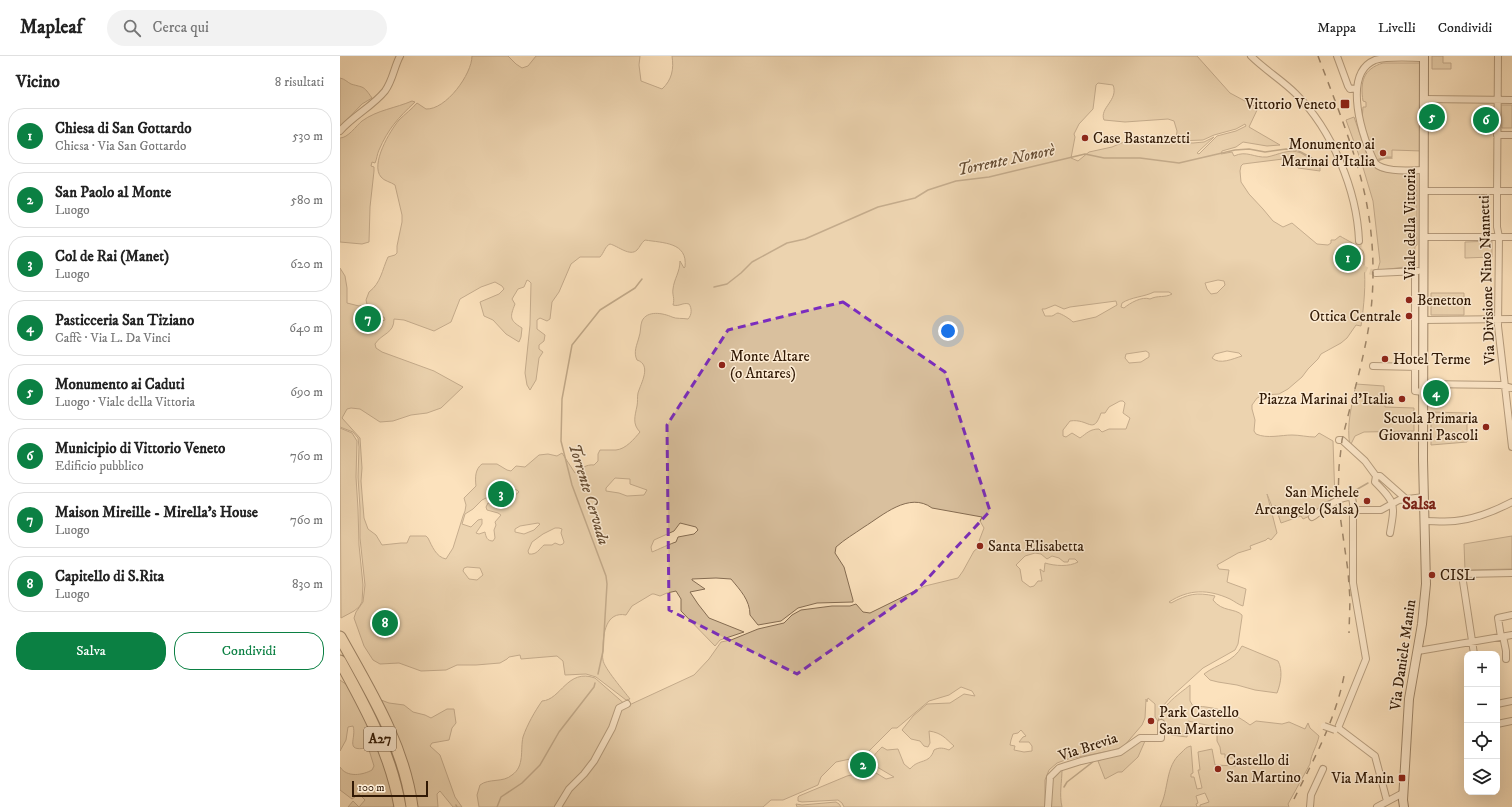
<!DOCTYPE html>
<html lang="it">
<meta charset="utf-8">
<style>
:root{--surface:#fff;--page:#f2f2f2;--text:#222;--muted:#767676;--line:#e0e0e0;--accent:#0b8043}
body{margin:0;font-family:"IM FELL DW Pica",serif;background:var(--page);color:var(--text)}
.controls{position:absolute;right:12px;bottom:12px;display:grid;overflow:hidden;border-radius:8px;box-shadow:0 4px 16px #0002}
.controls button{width:36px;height:36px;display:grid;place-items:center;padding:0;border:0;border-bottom:1px solid var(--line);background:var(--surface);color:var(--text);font:20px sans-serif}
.scale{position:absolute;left:12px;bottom:10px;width:76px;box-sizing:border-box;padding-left:4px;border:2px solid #311905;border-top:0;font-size:11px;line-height:14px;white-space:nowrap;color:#311905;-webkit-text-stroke:3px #fdecd4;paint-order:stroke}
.you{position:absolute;left:608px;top:275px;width:14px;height:14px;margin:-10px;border:3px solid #fff;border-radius:50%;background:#1a73e8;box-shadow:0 0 0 6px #1a73e833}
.badge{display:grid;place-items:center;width:26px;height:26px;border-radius:50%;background:var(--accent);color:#fff;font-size:13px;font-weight:700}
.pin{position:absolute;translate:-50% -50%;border:2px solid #fff;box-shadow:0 1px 4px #0006}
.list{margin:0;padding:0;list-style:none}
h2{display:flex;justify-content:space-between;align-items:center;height:52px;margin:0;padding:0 16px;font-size:17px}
h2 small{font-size:13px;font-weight:400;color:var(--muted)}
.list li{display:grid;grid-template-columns:26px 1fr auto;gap:12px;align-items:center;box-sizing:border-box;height:56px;margin:0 8px 8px;padding:0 8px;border:1px solid var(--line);border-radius:16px}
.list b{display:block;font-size:15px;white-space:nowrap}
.list p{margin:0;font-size:13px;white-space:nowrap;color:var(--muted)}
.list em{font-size:13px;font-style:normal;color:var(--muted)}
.actions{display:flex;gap:8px;padding:12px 16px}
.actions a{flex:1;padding:9px 0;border:1px solid var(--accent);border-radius:16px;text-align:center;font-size:14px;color:var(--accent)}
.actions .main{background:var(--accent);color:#fff}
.icon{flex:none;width:22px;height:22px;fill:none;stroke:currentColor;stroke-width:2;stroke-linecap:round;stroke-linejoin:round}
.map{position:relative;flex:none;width:1172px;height:751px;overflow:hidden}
header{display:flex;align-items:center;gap:24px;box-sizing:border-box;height:56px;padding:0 20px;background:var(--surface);border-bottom:1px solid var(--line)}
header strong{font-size:19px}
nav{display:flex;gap:22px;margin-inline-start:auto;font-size:14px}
.search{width:280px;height:36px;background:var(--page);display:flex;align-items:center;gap:10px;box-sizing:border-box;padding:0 14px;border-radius:22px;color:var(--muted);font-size:15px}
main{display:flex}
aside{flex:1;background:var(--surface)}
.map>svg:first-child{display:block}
.green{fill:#d9c09e;stroke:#856c52;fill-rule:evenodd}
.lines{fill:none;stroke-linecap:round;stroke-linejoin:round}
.stream{stroke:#81694e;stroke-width:1.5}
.street-tunnel{stroke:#d3ba98;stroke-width:6;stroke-dasharray:6 3;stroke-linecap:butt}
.street-casing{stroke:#644b33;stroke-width:8}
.secondary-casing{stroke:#311905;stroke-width:10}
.highway-casing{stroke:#311905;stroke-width:13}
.street{stroke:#fdecd4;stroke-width:6}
.secondary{stroke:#fdecd4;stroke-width:8}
.highway{stroke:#fce2bd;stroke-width:11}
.rail{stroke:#311905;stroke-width:1.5;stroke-dasharray:7 7;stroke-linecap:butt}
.street-bridge-casing{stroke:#644b33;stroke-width:8;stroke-linecap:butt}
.street-bridge{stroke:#fdecd4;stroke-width:6}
.marked{fill:none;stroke:#7b2cbf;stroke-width:3;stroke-dasharray:8 5;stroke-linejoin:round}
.poi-dot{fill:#8f2418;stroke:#fdecd4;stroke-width:1.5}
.labels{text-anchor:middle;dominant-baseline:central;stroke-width:3;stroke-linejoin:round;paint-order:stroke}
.shield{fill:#fdecd4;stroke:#6e5843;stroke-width:1}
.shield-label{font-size:14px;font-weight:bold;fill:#311905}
.poi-label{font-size:15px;fill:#311905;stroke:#fdecd4;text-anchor:start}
.street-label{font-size:15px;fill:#311905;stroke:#fdecd4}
.water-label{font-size:16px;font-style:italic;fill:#674e35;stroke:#fdecd4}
.quarter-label{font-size:17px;font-weight:bold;fill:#7a1f14;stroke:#fdecd4}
</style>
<header>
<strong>Mapleaf</strong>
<div class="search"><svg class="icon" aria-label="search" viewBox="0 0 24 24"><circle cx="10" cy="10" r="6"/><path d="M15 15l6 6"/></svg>Cerca qui</div>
<nav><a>Mappa</a><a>Livelli</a><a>Condividi</a></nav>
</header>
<main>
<aside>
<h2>Vicino<small>8 risultati</small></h2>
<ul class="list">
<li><span class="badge">1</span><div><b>Chiesa di San Gottardo</b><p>Chiesa · Via San Gottardo</p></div><em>530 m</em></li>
<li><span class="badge">2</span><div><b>San Paolo al Monte</b><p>Luogo</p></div><em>580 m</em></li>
<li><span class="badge">3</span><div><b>Col de Rai (Manet)</b><p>Luogo</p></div><em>620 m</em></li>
<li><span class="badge">4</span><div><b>Pasticceria San Tiziano</b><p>Caffè · Via L. Da Vinci</p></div><em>640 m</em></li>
<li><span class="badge">5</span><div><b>Monumento ai Caduti</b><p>Luogo · Viale della Vittoria</p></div><em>690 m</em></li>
<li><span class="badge">6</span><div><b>Municipio di Vittorio Veneto</b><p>Edificio pubblico</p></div><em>760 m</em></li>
<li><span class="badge">7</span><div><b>Maison Mireille - Mirella's House</b><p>Luogo</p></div><em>760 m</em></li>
<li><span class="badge">8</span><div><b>Capitello di S.Rita</b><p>Luogo</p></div><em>830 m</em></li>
</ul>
<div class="actions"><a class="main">Salva</a><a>Condividi</a></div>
</aside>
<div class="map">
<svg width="1172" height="751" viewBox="0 0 1172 751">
<rect width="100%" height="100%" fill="#fce2bd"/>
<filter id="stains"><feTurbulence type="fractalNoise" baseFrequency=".005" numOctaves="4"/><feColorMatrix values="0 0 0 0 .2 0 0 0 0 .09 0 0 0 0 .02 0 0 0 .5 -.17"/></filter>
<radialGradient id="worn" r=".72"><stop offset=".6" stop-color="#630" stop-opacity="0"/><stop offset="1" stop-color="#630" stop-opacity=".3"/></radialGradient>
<path class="green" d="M132,0H168L176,8L182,12L188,10L196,0H300L299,9L301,25L322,33C332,24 334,13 332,0H857L890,37L918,52L909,71L940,89L927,90L903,86L896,91L882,95L881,98L892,96L894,100C907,94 914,102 927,101C938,99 949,92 961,97C968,100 972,108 980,111V115L958,112L951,102L903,108L901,110L900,115L901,126L909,138L923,153L933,165L943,171L952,167L977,188L988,189L991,187V184H995L1000,180C1006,184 1020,190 1023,195C1025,199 1024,204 1024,208C1026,229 1024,249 1021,270L1016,269L1007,282L1001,287L981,298L978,303L968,313L962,321L948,333L939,338L924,339L917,342L912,349V353L915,364L914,375L916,378C927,383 941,379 952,379C960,379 967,381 975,381L979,377L993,385L995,444L981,448C979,458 971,459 963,463L961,460L941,467L935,449L933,453L927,438L937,477L931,484L928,482L926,484L910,490L911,493L898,497L877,509L879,513L889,514L887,526L906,533L903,550C899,549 894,545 890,543C868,533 849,533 829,546L831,547C848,538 856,536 875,540L873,544C882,556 895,552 902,559V561L898,588L895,594L863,612L830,642L823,650L818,665L815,661V648L808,642L807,646L806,643L805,662L802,669L784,690L775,694L728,703L717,707L709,714L705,724V751H504L502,747L498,744L462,746L458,745V741L459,740L507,720L531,714L546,723L554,721L532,708C532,700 537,696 542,691L547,694L558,693L564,708L570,713C579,702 589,709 594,694C599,691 604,692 609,694L614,690C605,682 602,677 589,675L590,687L588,691L584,690L580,685L571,683L562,674L573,660L587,648L610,647L624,638L635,640L632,635L621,631L609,639L589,645L557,672H552L524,700L496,706L481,721L478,729L443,744H431L423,751H139L137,739L140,729C149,722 163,727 172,719C185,710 180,694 183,681C187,669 195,655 202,645C221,644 227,612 255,622L287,650L354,619L369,603L381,586L391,584L418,573L444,567L452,559L461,554L492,550H510L516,548L523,556L530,557L585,530L618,522L623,515L634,495L642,489L639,485L644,472L640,465L642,461L592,452C569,435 542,460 524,471C514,478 505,483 496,491L495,497L504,511L513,544V546L477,547L458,552L441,565L418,569L410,559C410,544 400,534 391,523L376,522L352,523V524L365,533L350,536L358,548L369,562L404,576L380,584L375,590L341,555V543L336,535L327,537L320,540L314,538H312L292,550L286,559C266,555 263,578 263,592C263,596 262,601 263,604C264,612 284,635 290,643L286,644L256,621L246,618L225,619L223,605L217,600L181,603L180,599L169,601L167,603L160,607L136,609H117L106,614L81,615L59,607L40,608L33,604L24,590L14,562L16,556L23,546L25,529L20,482V452L18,421L19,391L18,382L13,376L0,371V212L5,220L7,232V247L19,250L24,249L29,259L25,260L27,266L25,267L26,270L45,264L44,261H40L32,250L28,252L26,244L29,236C41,227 42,214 48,201L55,199L57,197V190L62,166V159L55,129C51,126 44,125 41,121C30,108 50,75 59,64C65,58 72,53 77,47L86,53C106,54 132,18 132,0ZM758,27L773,29C779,44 759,52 764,64L785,66L828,63L834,65L837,75L836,85L863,84L874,79L896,73L905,68L906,70L896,75L877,80L859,98L857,97L859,95L874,81L864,86L853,87L784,86L772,91L749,96L738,105L731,102L735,81L734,78L739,68L753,53L756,29ZM305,184C323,187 348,186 345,211L344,212L340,205C340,216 334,223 333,233C332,239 335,242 333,249C339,251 343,246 349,248C352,252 352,259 348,263C343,262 336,263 332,261C323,257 307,254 302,265C300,270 301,276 299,281C297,289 293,296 297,304C312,309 301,327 298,337C297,341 298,346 297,350C295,360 292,368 300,376C294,383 286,393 276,394C271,394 265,394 260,394L258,398V405L254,409C246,408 241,413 235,417L222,397L217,400L208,398L199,399L185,411L176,410L171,415L167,414L157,408H142C135,413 135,422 136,430L124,442L126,449L125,455L123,460L113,492L106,503C96,501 92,490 88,482L86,480H70L67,487H61L42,489L36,479L28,473L24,462L21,425L22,412L20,382L2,362L7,353L11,352L20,353L40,366L53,365L71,359L87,357L101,352L123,331L94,315L42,296L36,292L35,288C42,277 54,278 54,263L64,264L94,275L111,266L120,243L141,231L155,226L162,230L164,233L159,238L140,246L144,260L153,264L166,278L179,286L181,281L182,272C169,264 170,261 175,248L172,243L178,233L184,231L187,224L189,225L191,227L190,269L185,317L187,329L190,334L196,324L199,302L203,296L199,293V289L204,285L205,279L197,273V264L200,262L207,265L210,263L212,246L219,236L231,208L240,201H260C264,197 265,190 270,188C278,190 290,201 297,194C300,191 301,187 305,184ZM878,224L884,225L885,229L877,237L871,238L867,233L865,227ZM814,236H829L832,238C825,242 818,239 810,243C802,240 790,247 784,252L781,251L782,247C791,241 804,241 814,236ZM776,245L777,249L756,261L733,266C730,263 722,258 718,257C716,257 715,259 712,260C712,260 706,260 705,260L702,253H705L715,249L724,253L730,251ZM806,295L809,297V301L801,306L789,307L785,302L786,298ZM887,295L899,297L902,300C892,303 880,309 872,302L875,298ZM780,345H783L785,347L783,357L790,362L786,373H769L762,376L759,373C750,373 747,377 740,382L732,377L726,381L723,380V374L730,365C749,362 753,380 761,357H765L769,351ZM275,422L290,423V428L307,434L304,439L287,440L279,437L266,435V432ZM166,432L177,434L179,436L174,440C164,437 166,439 160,446L148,447L146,451L147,454L158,457L161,459L155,466L156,469L154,474L155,482L153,485C147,485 146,481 145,476L139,478L136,477L142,468V463L138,464L131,471L122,468L125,458L133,453L142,444ZM198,467L200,468L194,474L184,478L175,476V473L180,470ZM340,467L356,471L358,474L354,478L338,481L336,486C332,487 317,494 312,496L311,491L314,484L334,475ZM215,472H219L222,473L221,477L224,486L223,488L220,489L215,487L212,489H204C199,493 197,499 189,498L188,495L192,486L203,478ZM695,497L701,498L707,503L712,500L719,502L724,506H728L729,503H735L738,506C729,511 715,510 705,507L704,516L700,513L702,525H698L694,530L690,531L682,525L680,513L676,509L685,500ZM127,511L140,512L143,519L137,524L129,523L123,515L124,512ZM681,674L686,680L683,681L679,686H689L692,690V695L684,696L674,694L675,690L670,689L671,684L673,678L678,677Z
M1092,0H1103V7H1111V13H1092Z
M1043,7H1080L1082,95L1052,94V101H1045L1036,104L1022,64L1023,51H1026V46L1023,45C1020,26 1023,13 1043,7Z
M0,22C5,23 7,26 11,28C24,32 23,29 32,42L22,48L0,71Z
M72,45L75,46C58,62 48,73 39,94C37,98 37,103 35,107L32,106L31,110L34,111V115L30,151L29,186L22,188L0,186V82C8,82 16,70 22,65C37,54 56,52 72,45Z
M1161,49H1172V72H1162Z
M1014,61L1029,104L1021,105L1006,64Z
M1031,107L1039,114L1042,115L1077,116V189L1075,190L1074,207L1073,210L1041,214L1038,213L1040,206L1033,145L1022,108Z
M1152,185V201L1125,202V186Z
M1091,237H1124V259H1091Z
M1016,328L1044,330L1045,351L1074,352V375L1024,376L1015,380L1010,390C1006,369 1012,349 1016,328Z
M1091,356L1127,357V386L1091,389Z
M0,372L12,377L17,385L16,421L18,453L19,489L23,529L22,546L19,551L14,555L1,562Z
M1172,480V513L1125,514L1124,488Z
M902,590L938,605C943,614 941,627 937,637L915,634L897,629L878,626L870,624L864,618C877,608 894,606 902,590Z
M0,624L7,629L37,682L57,749L52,751H8L13,745L19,751L25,744L19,738L12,743L0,734V711C7,722 23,719 32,714L34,710L29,694L26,692C4,696 17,682 13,670L8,671L6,684L0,695Z
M850,629V645L853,650C857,651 861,650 866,651C882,653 897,659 910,669L916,665L942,668L949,666L965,673L968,667L970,672L979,680C977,690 971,698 970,708L948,748L949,751H857H860V749L869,746L865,737L856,740L858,747L856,748L857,751H820C829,734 825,710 841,697C845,693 846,691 851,690L853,717L851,718V721H854L857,733L862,732L858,714H860L858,696L872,693L875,709L896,710V702H885V698H881L880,691L877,685V679L871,670L848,665L847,669L849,670L847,681L831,679V672L824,670C813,653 840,638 850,629Z
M41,644L49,647L64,649L73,656L85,659L91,662L107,653H114L116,667L112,672L109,684L92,687L90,690L100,699L115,741L122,751H113L100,735L97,738L98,751H77C71,713 58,679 41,644Z
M799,684L805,685L798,701L782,716H778L765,723L758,705L782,695Z
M722,713C722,726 719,738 722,751H710L712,720Z
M496,746L499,748L501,751H457L456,748L462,749Z"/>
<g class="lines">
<path class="stream" d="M1037,105L1045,102H1052
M374,231L387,228L401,217L412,206L447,187L465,183L538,151L575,142L588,134L616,125L649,121L745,98L764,102H800L839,107L895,94L909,93L925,96L946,93L957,94L981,107
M1007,439L1028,427
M981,448L992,444
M258,618L263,595L267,528L266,520L232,429L221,385L222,343L232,289L260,254L295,232L302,223
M724,731L727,726L754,705
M116,749L117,751
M157,751L161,741L182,727L200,709L219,676L254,631L255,627"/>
<path class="street-tunnel" d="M1019,185C1018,203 1015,213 1036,217"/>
<g class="street-casing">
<path id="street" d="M911,0C925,14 942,24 956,38C992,74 1017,134 1019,185
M997,0L1008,30L1010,33L1017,32
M1158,0L1157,141V171L1159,181L1158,270L1172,391
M1084,43L1172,44
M0,75C13,60 33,50 45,35C53,24 54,11 60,0
M1157,79H1172
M1084,114C1071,114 1044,117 1035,107C1023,84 1001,18 1035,4C1049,0 1069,2 1084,2
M1084,135H1172
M1084,181H1172
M1075,215V335L1083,336
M1036,217L1078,215
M1084,264L1172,263
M1033,310L1079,311
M1083,328L1161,329L1172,332
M999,384H1002L1025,405L1036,420
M1014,454H1041L1059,444L1084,441
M972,461C983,454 998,440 1012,441L1014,454L1013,458V527L1026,603L998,672L1035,700L1047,745
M1084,465C1094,465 1105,466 1115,465C1134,463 1155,455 1172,446
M1050,477C1055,448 1056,447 1035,426L1036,420H1040L1066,443
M1163,580L1166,595V603
M1161,581L1158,562L1172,559
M1078,595L1172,579
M1134,598L1122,519L1124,518L1172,517
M1157,648L1172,645
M1157,668L1172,665
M218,751L229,733L244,718L254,705L272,672L279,652L287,648
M708,751L710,721L719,712L741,705L780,696L800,682H821V667
M970,751L971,739L983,713
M1037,751L1063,737"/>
</g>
<g class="secondary-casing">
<path id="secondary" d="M1064,751L1063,744L1069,643L1082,568L1086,528L1083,404L1084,0"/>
</g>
<g class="highway-casing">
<path id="highway" d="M0,581C30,635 64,689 72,751
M0,605C26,652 51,698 60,751"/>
</g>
<use href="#street" class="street"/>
<use href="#secondary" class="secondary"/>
<use href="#highway" class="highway"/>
<path class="rail" d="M978,0C992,37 1007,74 1018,112C1033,162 1037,217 1029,269C1023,307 1011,346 1002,384L999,411L998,445L1008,515L1010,543L1009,577
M954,743C974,703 995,665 1004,620"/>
<g class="street-bridge-casing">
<path id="street-bridge" d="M984,670L995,674"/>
</g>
<use href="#street-bridge" class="street-bridge"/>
</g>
<path d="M0 0H1172V751H0ZM503,246L605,316L650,455L576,535L457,618L329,554L327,369L388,274Z" fill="#fce2bd" fill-opacity=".55" fill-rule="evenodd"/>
<path class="marked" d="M503,246L605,316L650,455L576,535L457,618L329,554L327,369L388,274Z"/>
<g class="poi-dot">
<rect x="1000" y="43" width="10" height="10" rx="2"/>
<circle cx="745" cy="82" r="4"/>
<circle cx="1043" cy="97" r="4"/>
<circle cx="1069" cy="244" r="4"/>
<circle cx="1069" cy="260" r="4"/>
<circle cx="1045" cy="303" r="4"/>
<circle cx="382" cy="309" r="4"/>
<circle cx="1062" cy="343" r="4"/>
<circle cx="1146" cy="371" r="4"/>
<circle cx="1027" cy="445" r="4"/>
<circle cx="640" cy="490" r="4"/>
<circle cx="1092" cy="519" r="4"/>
<circle cx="811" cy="665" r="4"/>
<circle cx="878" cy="713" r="4"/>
<rect x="1058" y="718" width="8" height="8" rx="2"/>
</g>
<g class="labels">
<rect class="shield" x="24" y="671" width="32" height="24" rx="3"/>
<g class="shield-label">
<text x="40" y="683">A27</text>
</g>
<g class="poi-label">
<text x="996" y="48" text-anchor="end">Vittorio Veneto</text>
<text x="753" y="82">Case Bastanzetti</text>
<text x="1035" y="88" text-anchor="end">Monumento ai<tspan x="1035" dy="17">Marinai d'Italia</tspan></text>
<text x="1077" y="244">Benetton</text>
<text x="1061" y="260" text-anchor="end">Ottica Centrale</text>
<text x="390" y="300">Monte Altare<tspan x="390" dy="17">(o Antares)</tspan></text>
<text x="1053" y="303">Hotel Terme</text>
<text x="1054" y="343" text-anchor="end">Piazza Marinai d'Italia</text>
<text x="1138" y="362" text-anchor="end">Scuola Primaria<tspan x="1138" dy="17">Giovanni Pascoli</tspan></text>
<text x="1019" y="436" text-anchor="end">San Michele<tspan x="1019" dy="17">Arcangelo (Salsa)</tspan></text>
<text x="648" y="490">Santa Elisabetta</text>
<text x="1100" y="519">CISL</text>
<text x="819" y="656">Park Castello<tspan x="819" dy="17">San Martino</tspan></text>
<text x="886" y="704">Castello di<tspan x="886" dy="17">San Martino</tspan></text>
<text x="1054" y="722" text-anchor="end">Via Manin</text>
</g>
<g class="street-label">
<text transform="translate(1070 168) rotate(-90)">Viale della Vittoria</text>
<text transform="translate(1147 224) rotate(-92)">Via Divisione Nino Nannetti</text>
<text transform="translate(1063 599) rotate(-82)">Via Daniele Manin</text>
<text transform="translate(748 691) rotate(-18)">Via Brevia</text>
</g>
<g class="water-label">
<text transform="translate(666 104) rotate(-12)">Torrente Nonorè</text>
<text transform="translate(249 438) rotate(73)">Torrente Cervada</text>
</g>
<g class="quarter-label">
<text x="1079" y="448">Salsa</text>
</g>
</g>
<rect width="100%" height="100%" filter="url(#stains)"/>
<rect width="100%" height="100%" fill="url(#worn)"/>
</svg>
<div class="controls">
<button>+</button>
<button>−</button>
<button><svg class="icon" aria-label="locate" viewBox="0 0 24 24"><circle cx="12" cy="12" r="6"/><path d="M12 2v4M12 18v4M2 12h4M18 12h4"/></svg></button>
<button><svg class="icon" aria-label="layers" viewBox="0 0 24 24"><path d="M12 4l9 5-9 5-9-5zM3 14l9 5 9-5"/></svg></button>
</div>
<div class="scale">100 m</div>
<div class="you"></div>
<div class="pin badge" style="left:1008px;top:202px">1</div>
<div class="pin badge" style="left:523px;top:709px">2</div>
<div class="pin badge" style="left:161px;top:438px">3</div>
<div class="pin badge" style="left:1096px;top:337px">4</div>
<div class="pin badge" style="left:1092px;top:61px">5</div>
<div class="pin badge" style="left:1146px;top:64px">6</div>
<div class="pin badge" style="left:28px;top:263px">7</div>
<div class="pin badge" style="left:45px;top:567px">8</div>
</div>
</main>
